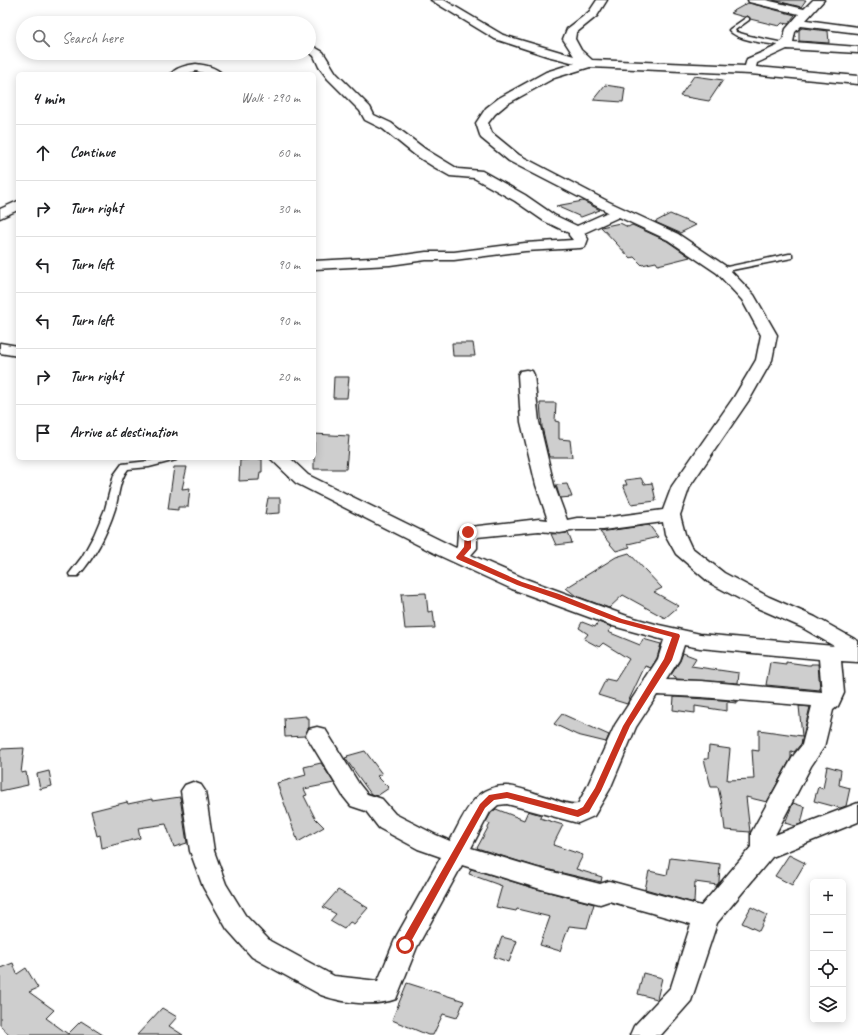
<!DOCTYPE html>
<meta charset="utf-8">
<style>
:root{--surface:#fff;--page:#f6f6f6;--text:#202124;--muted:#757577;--line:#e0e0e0}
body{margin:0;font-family:Caveat,sans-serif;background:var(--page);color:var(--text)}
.controls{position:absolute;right:12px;bottom:12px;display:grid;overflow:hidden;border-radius:6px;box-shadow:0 2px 10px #0003}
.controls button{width:36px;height:36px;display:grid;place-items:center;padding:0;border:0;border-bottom:1px solid var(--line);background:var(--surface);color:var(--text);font:20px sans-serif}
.stop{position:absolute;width:12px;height:12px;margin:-9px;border:3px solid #c8321e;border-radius:50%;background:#fff}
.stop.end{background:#c8321e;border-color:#fff;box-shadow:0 1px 4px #0008}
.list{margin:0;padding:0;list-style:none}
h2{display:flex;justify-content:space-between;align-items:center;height:52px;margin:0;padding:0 16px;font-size:17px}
h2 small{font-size:13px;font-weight:400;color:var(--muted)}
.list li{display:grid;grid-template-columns:26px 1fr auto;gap:12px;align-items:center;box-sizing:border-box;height:56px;padding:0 16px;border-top:1px solid var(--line)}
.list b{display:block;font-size:15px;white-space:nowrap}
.list em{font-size:13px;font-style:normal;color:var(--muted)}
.icon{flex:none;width:22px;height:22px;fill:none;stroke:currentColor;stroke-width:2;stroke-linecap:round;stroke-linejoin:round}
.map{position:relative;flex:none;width:858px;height:1035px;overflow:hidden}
.search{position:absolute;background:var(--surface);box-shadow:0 2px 10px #0003;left:16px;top:16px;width:300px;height:44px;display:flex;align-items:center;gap:10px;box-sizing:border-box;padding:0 14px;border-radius:22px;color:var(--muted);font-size:15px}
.panel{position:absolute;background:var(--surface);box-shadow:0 2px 10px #0003;left:16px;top:72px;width:300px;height:388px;border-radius:6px}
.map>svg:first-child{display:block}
.building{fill:#cecece;stroke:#1c1c1c}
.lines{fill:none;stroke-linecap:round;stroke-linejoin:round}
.service-casing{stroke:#1c1c1c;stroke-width:3}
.minor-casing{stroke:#1c1c1c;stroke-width:3}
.service{fill:#fff;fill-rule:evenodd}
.minor{fill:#fff;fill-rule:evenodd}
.route{fill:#c8321e}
</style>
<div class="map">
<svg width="858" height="1035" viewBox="0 0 858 1035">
<rect width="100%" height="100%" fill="#fff"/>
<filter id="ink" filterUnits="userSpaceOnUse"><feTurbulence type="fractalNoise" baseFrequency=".025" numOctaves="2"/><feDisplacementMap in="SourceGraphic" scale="8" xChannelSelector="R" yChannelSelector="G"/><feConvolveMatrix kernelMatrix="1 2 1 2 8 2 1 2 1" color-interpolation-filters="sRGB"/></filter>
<g filter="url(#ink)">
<path class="building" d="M773,0H806L801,7Z
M748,3H749L795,15L788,24L782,23L779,26L750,19L748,16L744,17L730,13Z
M802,28L828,31L829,43L799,41V30Z
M694,76L723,80L709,101L680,96Z
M605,85L625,88L623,102L593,100Z
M583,201L600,210L581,217L556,206Z
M670,214L696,225L680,233L655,222Z
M620,223L628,227L632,225L667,241L690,257L658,265L656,262L642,265L634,257L630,258L601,227Z
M452,343H473L475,356H453Z
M334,377H349L347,398H333Z
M540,403H556L555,421L559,422V439L570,440L572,457H549L542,427Z
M314,434L349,436L346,469H314Z
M262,459V472H260L259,480L239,481L240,460Z
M174,467H187L182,489L190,488L188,507H178V510L168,509Z
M641,478L644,484L652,483L656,501L631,504L623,485H627L625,480Z
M567,484L572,497L560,498L556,485Z
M268,498H280V513L265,514Z
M649,525L658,537L628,544L630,547L616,551L600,532Z
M568,533L572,543L556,545L551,534Z
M629,553L662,588L654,592L679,606L665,618L623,595L609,608L576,596L566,588L616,557Z
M426,593L428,612L433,611L435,628L405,629L401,594Z
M582,622L595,627L598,622L612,627L608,632L640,645L643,639L661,644L657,658L651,668L645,666L627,704L598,695L606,679L615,681L629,659L603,643L599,647L584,639L588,634L579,628Z
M683,653L696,658L691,666L739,673L738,683L676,679V677L671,675L680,661Z
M770,662L786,664V662L808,665H811V664H818L820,690L766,685Z
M674,697L737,701V703L727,702V711L695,706V713L673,710Z
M799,706L810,707L801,744L794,752L791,751V758L767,802L746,797L750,832L725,830L722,805L718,787H711L704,759H708L709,746L730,749L727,780L754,779L752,750L759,751V730L802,736Z
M562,714L609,735L606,742L577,735L554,724Z
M306,716V718H309V727L305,736L285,737L284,718Z
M24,748L21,773L26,772L28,785L0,791V749Z
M365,751L382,774L377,776L389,788L377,796L371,794L345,758L348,757L347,756Z
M321,763L334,783L304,789L307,795L304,796L315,818L324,827L298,842L277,783L306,775L304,767Z
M827,766L841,770L839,785L850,788L846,806L840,808L814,801L818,787L823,789Z
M49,771L52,786L40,789L37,774Z
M180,797L187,843L174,847L166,824L138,828L140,838L102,848L100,835L97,836L91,811L127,802L128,804L152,799V801Z
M793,803L805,807L801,824L795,826L785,823Z
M496,809L524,820L528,811L541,815L540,818L563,825L553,845L583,855L576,869L602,877L601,882L537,867L477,848L490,824L486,822L491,813Z
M789,855L805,863L792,885L775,876Z
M670,858L720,864L719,882L717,885L695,882L694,903L645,889L649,871L667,875Z
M471,869L537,889L594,904L587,928L569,926L560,951L540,945L550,917L517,909L516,911L496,907L502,886L469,874Z
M338,890L368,908L354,924L350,922L344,929L330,921L336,914L323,907Z
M751,907L767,915L759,931L742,923Z
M502,937L517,941L509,962L494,957Z
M13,963L17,974L26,968L38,988L29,992L54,1010L46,1018L68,1034L81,1021L103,1035H9L0,1025V968Z
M643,973L662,978L657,999L638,994Z
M407,983L464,1001L457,1018L443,1014L433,1035H428L392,1020Z
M162,1008L177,1017L169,1026L183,1035H137Z"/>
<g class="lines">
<g class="service-casing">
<path id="service" d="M747,17L749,18V20L735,30L736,32L750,36L788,44L785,46C771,44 737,41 729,30L730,29Z
M789,254H792V258L722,272L718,270L722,268Z
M162,458H178L176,460L149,467L128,469C119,480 119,496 115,509C107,534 95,557 78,576H70L69,574L82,557L94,535L105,509L114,475L122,464L149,461Z"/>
</g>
<g class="minor-casing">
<path id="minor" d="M431,0H444L503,35L574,56L563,39L567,29L589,12L597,0H607L597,16L576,33L575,39L581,50L592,60L745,66L747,59L777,46L783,40L786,29L799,14L749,2L748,0H766L804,9L813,0H824L806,20L858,27V33L801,26L795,32L793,42L858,47V53L787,49L757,63L756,67L858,76V84L750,74L590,67L554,78L507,104L495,114L488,123L492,133L519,155L609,202L678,234L727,267L754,295L777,335L772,360L751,397L690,486L680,515L685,534L691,547L724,573L769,597L815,617L858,641V662L841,661L844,693L838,706L833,710L824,747L811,766L775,835L858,803V822L772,857L717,923L691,1001L661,1035H630L634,1026L671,987L691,924L609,901L600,904L537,888L462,865L417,947L396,999C374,1007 343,1003 321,995L252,957L227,929L203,887L190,851L181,791L185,785L193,782L201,785L205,791L214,851L226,884L245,915L270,941L334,976L378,981L396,937L441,857L418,849L379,828L366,811L351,806L343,796L306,735L309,729L317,727L325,729L359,784L367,794L382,799L395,814L436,835L450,841C464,816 473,786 506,786C517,786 539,795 551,798C559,801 569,806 578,804L587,787L615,725L658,659L664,640L613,626L512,589L438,555L296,483L270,458H290L308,475L456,548L457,547L458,532L461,528L539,519L548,520L536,485L521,422L518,375L520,371L526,370L532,371L534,375L539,422L554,485L567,520L577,518H603L663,510L672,486L734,397L756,360L761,335L742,300L717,273L668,240L619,217L584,233L588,239L585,247L580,248L525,251L454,260H426L390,265L314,269V261L390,257L426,252H454L525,243L573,240L569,235V233L544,221L515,201L474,178L450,176L434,167L415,155L383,129L365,120L360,111L328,79L319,67L314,56L309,52V44L323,52L336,73L370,107L374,115L391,123L425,149L458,169L482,171L525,195L554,215L577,226L608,212L509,161L481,138L476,123L486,108L499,98L546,72L575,63L547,56L495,39ZM663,522L665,534L676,554L710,583L755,607L801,627L834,646L700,634L659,625L627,616L526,579L471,555L477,548V537L539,531L560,533L577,530H603ZM684,645L700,648L819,659L822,692L701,681L666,680L679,660ZM657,695L701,697L812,706L802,745L794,755L751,833V847L701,906L609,881L600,884L537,868L471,848L490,812L498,805L507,804L578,823L594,816L610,789L636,727Z
M196,64C205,65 216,67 222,74H207L196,71L186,74H171C176,67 188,65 196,64Z
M18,201V210L0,218V209Z
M0,343L18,346V356L0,353Z"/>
</g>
<use href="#service" class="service"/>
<use href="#minor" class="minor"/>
</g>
</g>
<path class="route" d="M468,530L471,532V548L464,556L522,582L559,594L622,619L679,634L680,636L672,660L630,726L601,791L589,812L578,817L507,798L494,800L485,808L408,947H401L400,945L401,942L480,804L489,795L507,792L577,810L583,807L595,788L623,726L664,659L672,637L617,622L554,598L517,585L457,559L456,557L464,547L465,532Z"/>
</svg>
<div class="controls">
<button>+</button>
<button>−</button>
<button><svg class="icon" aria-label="locate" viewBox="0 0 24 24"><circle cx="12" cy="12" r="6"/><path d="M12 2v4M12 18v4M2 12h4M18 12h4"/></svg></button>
<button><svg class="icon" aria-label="layers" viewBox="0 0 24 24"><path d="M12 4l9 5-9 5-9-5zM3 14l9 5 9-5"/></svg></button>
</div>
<div class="stop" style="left:405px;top:945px"></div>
<div class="stop end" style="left:468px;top:532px"></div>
<div class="search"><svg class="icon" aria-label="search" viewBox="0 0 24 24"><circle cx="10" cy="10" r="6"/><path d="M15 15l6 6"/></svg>Search here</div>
<section class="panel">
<h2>4 min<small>Walk · 290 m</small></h2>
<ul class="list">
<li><svg class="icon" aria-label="ahead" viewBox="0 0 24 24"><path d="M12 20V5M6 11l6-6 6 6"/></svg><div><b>Continue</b></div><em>60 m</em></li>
<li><svg class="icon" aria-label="right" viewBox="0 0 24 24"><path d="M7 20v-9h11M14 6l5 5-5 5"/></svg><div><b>Turn right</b></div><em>30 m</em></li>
<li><svg class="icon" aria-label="left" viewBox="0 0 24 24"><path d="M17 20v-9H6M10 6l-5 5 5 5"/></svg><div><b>Turn left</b></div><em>90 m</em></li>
<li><svg class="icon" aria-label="left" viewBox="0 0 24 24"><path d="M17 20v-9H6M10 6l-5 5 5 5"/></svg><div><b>Turn left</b></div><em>90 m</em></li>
<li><svg class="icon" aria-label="right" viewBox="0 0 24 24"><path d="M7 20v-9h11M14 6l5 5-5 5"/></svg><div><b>Turn right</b></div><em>20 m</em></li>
<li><svg class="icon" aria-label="arrive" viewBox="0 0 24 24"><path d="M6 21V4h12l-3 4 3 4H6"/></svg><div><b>Arrive at destination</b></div></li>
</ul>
</section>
</div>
